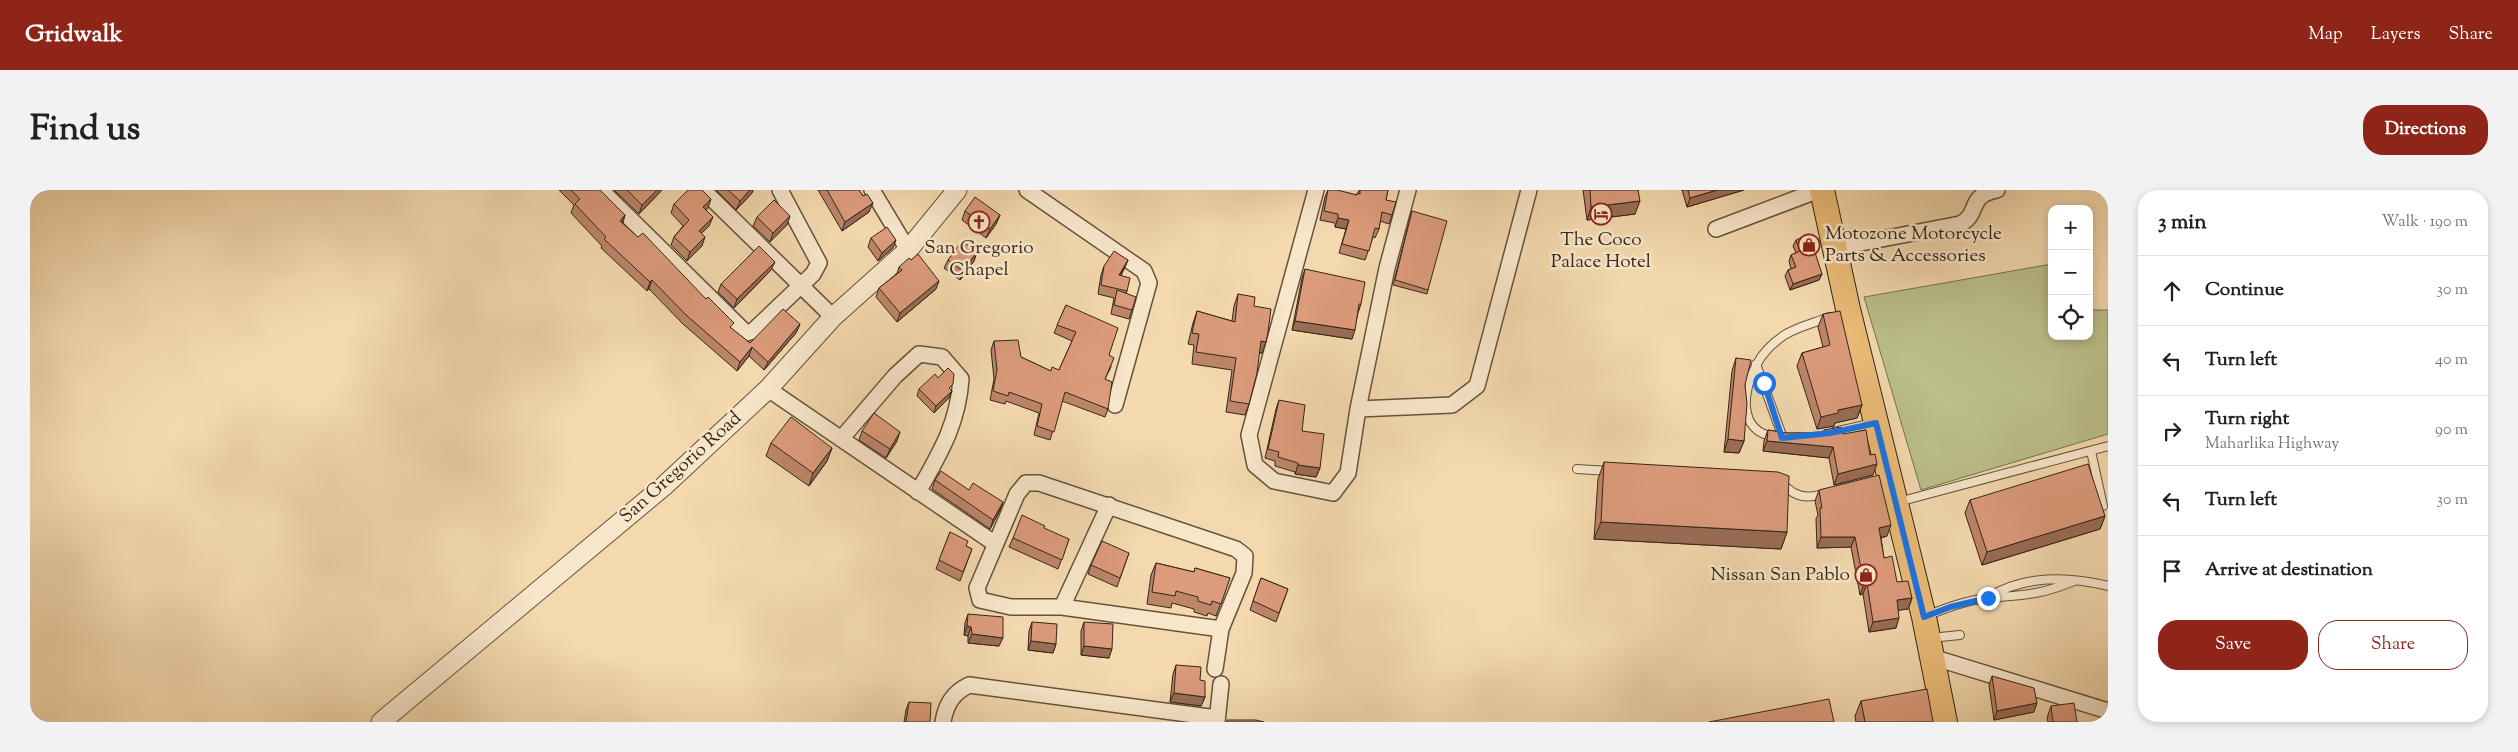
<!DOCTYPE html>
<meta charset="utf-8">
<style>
:root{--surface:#fff;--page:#f2f2f2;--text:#222;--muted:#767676;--line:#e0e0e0;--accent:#8f2418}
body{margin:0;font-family:"Sorts Mill Goudy",serif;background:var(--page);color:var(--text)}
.controls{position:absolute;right:15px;top:15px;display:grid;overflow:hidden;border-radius:10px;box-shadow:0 2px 8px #0003}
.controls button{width:45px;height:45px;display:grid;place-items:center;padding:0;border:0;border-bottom:1px solid var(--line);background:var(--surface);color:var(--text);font:25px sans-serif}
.stop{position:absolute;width:15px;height:15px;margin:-11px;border:4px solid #1a73e8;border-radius:50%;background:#fff}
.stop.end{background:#1a73e8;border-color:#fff;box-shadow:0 1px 5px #0008}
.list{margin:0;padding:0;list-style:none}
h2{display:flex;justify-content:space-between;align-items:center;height:65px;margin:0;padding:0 20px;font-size:21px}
h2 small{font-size:16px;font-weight:400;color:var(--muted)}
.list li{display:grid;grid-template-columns:32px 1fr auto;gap:15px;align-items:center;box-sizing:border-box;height:70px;padding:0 20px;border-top:1px solid var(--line)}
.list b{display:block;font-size:19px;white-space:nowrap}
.list p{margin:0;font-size:16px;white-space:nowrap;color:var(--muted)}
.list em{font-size:16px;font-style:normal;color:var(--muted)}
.actions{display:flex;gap:10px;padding:15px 20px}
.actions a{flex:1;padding:11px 0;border:1px solid var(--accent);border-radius:20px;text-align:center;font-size:18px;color:var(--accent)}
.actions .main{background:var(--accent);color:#fff}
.icon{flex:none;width:28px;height:28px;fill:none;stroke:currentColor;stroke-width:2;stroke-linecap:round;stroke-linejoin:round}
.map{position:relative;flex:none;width:2078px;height:532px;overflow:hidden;border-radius:20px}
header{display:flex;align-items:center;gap:30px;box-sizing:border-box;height:70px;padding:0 25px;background:var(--accent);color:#fff}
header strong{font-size:24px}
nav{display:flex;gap:28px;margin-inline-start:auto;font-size:18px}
.intro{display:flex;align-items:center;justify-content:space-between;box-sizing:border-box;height:120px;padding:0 30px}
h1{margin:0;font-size:35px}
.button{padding:12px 22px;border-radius:20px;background:var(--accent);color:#fff;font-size:18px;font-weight:700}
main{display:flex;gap:30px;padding:0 30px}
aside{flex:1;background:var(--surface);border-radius:20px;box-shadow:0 2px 8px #0003}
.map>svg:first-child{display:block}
.green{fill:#bbbf8a;stroke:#787250}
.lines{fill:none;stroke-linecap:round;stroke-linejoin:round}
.service-casing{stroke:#64533c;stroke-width:10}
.minor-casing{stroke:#64533c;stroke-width:18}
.tertiary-casing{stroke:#64533c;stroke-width:21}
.primary-casing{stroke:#342616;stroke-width:26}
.service{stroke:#f8e6ca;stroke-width:8}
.minor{stroke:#f8e6ca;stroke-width:15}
.tertiary{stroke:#f8e6ca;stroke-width:19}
.primary{stroke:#eabc77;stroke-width:24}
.wall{fill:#bd856a;stroke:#342616}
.shaded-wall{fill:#9a6c56;stroke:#342616}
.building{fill:#dc9b7b;stroke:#342616}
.route{stroke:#1a73e8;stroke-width:6}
.labels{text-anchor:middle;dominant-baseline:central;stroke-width:5;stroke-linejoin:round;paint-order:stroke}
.poi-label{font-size:19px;fill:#342616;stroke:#f8e6ca}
.street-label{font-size:19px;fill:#342616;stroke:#f8e6ca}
</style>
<header>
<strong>Gridwalk</strong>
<nav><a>Map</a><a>Layers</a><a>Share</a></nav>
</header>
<div class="intro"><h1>Find us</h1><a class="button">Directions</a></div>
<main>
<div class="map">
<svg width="2078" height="532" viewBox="0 0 2078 532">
<rect width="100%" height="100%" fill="#f4d9ae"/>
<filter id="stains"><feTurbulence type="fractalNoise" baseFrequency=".004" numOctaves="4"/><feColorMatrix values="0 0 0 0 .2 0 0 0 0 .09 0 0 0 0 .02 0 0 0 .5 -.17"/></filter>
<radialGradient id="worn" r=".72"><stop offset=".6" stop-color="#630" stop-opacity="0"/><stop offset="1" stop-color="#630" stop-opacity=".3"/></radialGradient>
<path class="green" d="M2022,74V146H2059V120H2078V244L1891,300L1834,107Z"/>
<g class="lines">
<g class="service-casing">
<path id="service" d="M1726,174L1753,248
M1804,242L1844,233
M1745,247C1707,242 1712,200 1727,174C1732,164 1743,153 1753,146C1766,137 1785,133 1799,127
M2061,261L2073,316
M1547,279L1579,281
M1750,294C1756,296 1759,300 1764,303C1775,309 1786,306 1797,303
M1868,312L2078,256
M1959,407C1994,385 2039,386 2078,396
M1896,426C1916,418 1937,410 1958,408C1993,405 2011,405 2044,391
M1900,448L1930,445"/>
</g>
<g class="minor-casing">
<path id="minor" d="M571,0L716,143L723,141L783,84L789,73L750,0
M673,0L803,127
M842,0L878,60
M997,0L1114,81L1119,93L1085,215
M1286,0L1219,245L1225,275L1244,291L1303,303L1318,283L1328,219L1357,78L1378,0
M1686,39L1789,0
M1805,58L1930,34C1951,24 1936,6 1967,0
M738,199L964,353
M1328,219L1422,215L1447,196L1499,0
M811,249L865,186L889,164L912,167L931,189C928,234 910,263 888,302
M1032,417L1079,315
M1902,467L2078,521
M1185,479L1191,439L1214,383L1215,366L1206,359L1009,293H996L987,304L947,398L950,410L981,417H1032L1191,439
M913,532C916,514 923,503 939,495L1187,528
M1187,532L1191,494"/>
</g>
<g class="tertiary-casing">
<path id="tertiary" d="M351,532L634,296L738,199L803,127L878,60L927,0"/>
</g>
<g class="primary-casing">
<path id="primary" d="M1792,0L1818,119L1894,427L1915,532"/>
</g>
<use href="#service" class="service"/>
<use href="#minor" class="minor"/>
<use href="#tertiary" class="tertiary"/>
<use href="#primary" class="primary"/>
</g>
<path class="wall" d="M529,0H570L595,25L593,33L702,139L720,153L770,134L766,143L734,180L719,166L707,181L653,134L619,99L617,101L571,58L572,56L541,23L544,15Z
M584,0H632L609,24Z
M686,0H723L722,3L706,20Z
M788,0H829L833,6L839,22L812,41Z
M1298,0L1326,5L1328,3L1329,0H1358L1356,10L1362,25L1359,34L1350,31L1349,39L1345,48L1343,47L1335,70L1309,63L1316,39L1305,37V33L1290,30L1295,7Z
M1553,0H1608L1605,24L1557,30Z
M1652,0H1714L1657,17Z
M644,14L678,18L676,20L679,36L671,44L672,56L657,71L641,55L644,47L653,36L641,23Z
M935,21L970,25L966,34L956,48L932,30Z
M1382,21L1398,100L1397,104L1363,95Z
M727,27L757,35L740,52L723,36Z
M841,48L863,58L848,71L838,57Z
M1766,50L1792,84L1789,90L1760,100L1755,86L1758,80L1761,79L1759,71L1761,65L1766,63L1763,56Z
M947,62L944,71L930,90L914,78L918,70Z
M881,70L906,99L867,132L846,107L849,98L867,84L869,77Z
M1098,70L1091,86L1097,101L1096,104L1102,120L1099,129L1081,124L1084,108L1068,104L1071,85L1074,76Z
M1275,79L1331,114L1328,123L1322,149L1262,140L1272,88Z
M741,80L704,118L688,102L691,94Z
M1208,104L1224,116L1232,163H1229L1219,214L1215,225L1196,222L1202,180L1162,174L1164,155L1158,154L1163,133L1167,121L1202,131L1204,116Z
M1036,115L1079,165L1081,177L1075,189L1078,219L1075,227L1032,211L1020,250L1004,245L1009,223L976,211L975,214L960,210L964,189L961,160L964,151L991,167L1021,181L1029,180L1042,151L1024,143Z
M1793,124L1832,215L1827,228L1805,233L1804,236L1787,239L1767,176L1772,163L1793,157L1788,137Z
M1706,168L1715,195L1714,251L1709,263L1694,262L1702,181Z
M889,199L921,200L922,201L919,208L904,223L887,206Z
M1249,210L1272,241L1290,278L1286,287L1265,284V282L1245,276V271L1235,268L1246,219Z
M1738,240L1756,243H1793L1794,240L1813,244L1843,285L1804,295L1799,268L1733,261L1734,251Z
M832,241L867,251L856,268L829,250Z
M741,253L802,258L797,271L779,296L736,266Z
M1574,272L1757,342L1751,359L1564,349L1568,289Z
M905,290L939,300L973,312L970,320L960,339L902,299Z
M1789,300L1857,346L1851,348L1854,368L1867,392L1882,408L1878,419L1868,420L1866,438L1839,442L1833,404L1830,405L1821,357L1787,358L1786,329L1788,325L1785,311Z
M1940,310L2075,326L2070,339L1952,375L1935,323Z
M920,342L936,356L942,359L930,391L906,379Z
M983,348L1039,349L1028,379L979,357Z
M1099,363L1087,397L1058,384L1061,375Z
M1126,373L1164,382L1165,378L1200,388L1186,426L1178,423L1177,426L1164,422V419L1142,413L1141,418L1117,414L1121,385Z
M1231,388L1258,399L1246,432L1220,420Z
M938,424L969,456L938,453V446L934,445L935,433Z
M1002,432L1026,454L1023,463L998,460L999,441Z
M1054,432L1079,468L1051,465V441Z
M1146,475L1170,490L1175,507L1171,516L1140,512L1143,484Z
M1962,486L2004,522L1964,530L1959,495Z
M1831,511L1903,532H1826L1825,526Z
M879,512L900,532H874L876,520Z
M2021,516L2047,532H2018L2017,528Z"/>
<path class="shaded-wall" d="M627,0H632L609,24L612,15Z
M720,0H723L722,3L706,20L710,11Z
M1687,0H1714L1657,17L1660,8Z
M681,9L678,18L670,26L673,17Z
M1610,11L1605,24L1557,30L1561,17Z
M843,13L839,22L812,41L815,32Z
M595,25L592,34L590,31Z
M970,25L966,34L956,48L960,39Z
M760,26L757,35L740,52L743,43Z
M683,27L679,36L665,50L669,41Z
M1308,28L1319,30L1316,39L1305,37Z
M675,47L672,56L657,71L660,62Z
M866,50L863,58L848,71L852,63Z
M947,62L944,71L930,90L933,81Z
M1098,70L1094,79L1086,94L1089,85Z
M745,72L741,80L704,118L707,109Z
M1792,84L1789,90L1760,100L1763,94Z
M622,90L619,99L617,101L620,92Z
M909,91L906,99L867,132L870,123Z
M1265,131L1325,140L1322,149L1262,140Z
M770,134L766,143L734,180L738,172Z
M1231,151L1236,152L1232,163L1227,162Z
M722,157L719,166L707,181L710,172Z
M922,201L919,208L904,223L906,216Z
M1832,215L1827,228L1805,233L1804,236L1787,239L1791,227L1808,220Z
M870,242L867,251L856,268L860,259Z
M1698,249L1714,251L1709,263L1694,262Z
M1737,251L1803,257L1799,268L1733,261Z
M802,258L797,271L779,296L783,283Z
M1847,274L1843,285L1804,295L1808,284Z
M1268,275L1290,278L1286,287L1265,284Z
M973,312L970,320L960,339L963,330Z
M2075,326L2070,339L1952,375L1957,362Z
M1571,332L1757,342L1751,359L1564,349Z
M1861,335L1857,346L1845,349L1849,338Z
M1791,347H1825L1821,357L1787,358Z
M1837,393L1833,404L1830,405L1834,394Z
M1882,408L1878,419L1863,421L1867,410Z
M1869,428L1866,438L1839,442L1843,432Z
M937,436L941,437L938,446L934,445Z
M942,444L973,448L969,456L938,453Z
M1001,451L1026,454L1023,463L998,460Z
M1054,456L1082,459L1079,468L1051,465Z
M1144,503L1175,507L1171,516L1140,512Z
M2007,513L2004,522L1964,530L1967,521Z"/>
<path class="building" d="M541,0H570L595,25L590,31L608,47L613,43L676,109L678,107L704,133L700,137L720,153L753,119L770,134L738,172L722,157L710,172L656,125L622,90L620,92L574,49L576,47L545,14L550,9Z
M597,0H627L612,15Z
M658,0H672L681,9L673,17L683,27L669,41L675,47L660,62L644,47L659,30L644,14Z
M698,0H720L710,11Z
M797,0H829L833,6L837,4L843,13L815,32Z
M1298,0H1307L1327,5V3L1330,4V0H1358L1356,10L1366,12L1362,25L1352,22L1349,39L1345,38L1339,61L1312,54L1319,30L1308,28V24L1294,21Z
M1560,0H1608L1610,11L1561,17Z
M1658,0H1687L1660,8Z
M945,7L970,25L960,39L935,21Z
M744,10L760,26L743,43L727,27Z
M1382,21L1417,31L1398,100L1365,90Z
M857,37L866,50L852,63L841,48Z
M1779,44L1792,84L1763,94L1758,80L1766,77L1761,65L1770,61L1766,50Z
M932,51L947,62L933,81L918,70Z
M729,56L745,72L707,109L691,94Z
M1084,61L1098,70L1089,85L1100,88L1097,101L1071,95L1074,76Z
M888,64L909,91L870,123L849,98L872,80L869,77L879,68L881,70Z
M1275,79L1335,92L1331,114H1329L1325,140L1265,131Z
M1087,100L1106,107L1102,120L1084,115Z
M1208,104L1225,107L1224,116L1241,119L1238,142L1236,152L1231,151L1227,183L1219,214L1200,211L1206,168L1166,162L1169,144L1162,143L1167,121L1205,132Z
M1036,115L1088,138L1079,165L1084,168L1075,189L1082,192L1078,219L1035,202L1024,242L1007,236L1012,214L979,202L978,206L963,201L967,180L964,151L988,150L991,167L1021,181L1022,177L1029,180L1046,142L1027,135Z
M1810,121L1832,215L1808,220V223L1791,227L1772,163L1800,155L1793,124Z
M1706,168L1721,170L1715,195L1717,214L1714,251L1698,249Z
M918,178L924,184L923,194L919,198L922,201L906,216L889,199L905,184L908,188Z
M1249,210L1275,215L1272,241L1294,244L1290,278L1268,275V273L1248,267L1249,262L1238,259Z
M844,223L870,242L860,259L832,241Z
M761,227L802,258L783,283L741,253Z
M1811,237L1813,244L1836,240L1840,265L1845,264L1847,274L1808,284L1803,257L1737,251L1738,240L1756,243H1795L1794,240Z
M1574,272L1748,282L1759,286L1757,342L1571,332Z
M2058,274L2075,326L1957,362L1940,310Z
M911,281L939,300L943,293L973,312L963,330L905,290Z
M1849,285L1861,335L1849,338L1854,368L1862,366L1867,392L1878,391L1882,408L1867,410L1869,428L1843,432L1837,393L1834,394L1825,347H1791L1790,318H1792L1789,300Z
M992,325L1015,336L1014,338L1039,349L1032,370L983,348Z
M920,342L938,351L936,356L942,359L933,382L909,370Z
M1072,351L1099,363L1090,388L1061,375Z
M1126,373L1164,382L1165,378L1200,388L1191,414L1182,411L1181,415L1168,411V407L1146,401L1145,406L1122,402Z
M1231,388L1258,399L1249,423L1223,411Z
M938,424L973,427V448L942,444L941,437L937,436Z
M1002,432L1027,434L1026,454L1001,451Z
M1054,432L1083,434L1082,459L1054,456Z
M1146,475L1171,477L1170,490L1175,491V507L1144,503Z
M1962,486L2004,498L2007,513L1967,521Z
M1897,499L1903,532H1834H1835L1831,511Z
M1799,509L1804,532H1679Z
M879,512L901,513L900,532H876Z
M2044,513L2047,532H2023L2021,516Z
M1197,530H1226L1234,532H1197Z"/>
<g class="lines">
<path class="route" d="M1734,193L1752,248L1800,243L1846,233L1894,427L1920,417L1958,408"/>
</g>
<defs>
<g id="hotel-ring" transform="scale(1.125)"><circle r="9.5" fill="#f8e6ca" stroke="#8f2418" stroke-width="1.5"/><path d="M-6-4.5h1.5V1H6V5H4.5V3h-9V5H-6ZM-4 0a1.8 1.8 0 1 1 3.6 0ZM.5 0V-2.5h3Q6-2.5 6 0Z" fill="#8f2418"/></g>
<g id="church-ring" transform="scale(1.125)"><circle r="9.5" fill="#f8e6ca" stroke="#8f2418" stroke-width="1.5"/><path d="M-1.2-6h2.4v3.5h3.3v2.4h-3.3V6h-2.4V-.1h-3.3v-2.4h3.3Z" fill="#8f2418"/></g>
<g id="shop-ring" transform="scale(1.125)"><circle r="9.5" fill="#f8e6ca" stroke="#8f2418" stroke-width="1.5"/><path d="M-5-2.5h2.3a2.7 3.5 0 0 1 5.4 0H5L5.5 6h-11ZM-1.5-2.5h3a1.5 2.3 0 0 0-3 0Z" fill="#8f2418"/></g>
</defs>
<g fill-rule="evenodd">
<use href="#hotel-ring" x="1571" y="24"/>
<use href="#church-ring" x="949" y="32"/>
<use href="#shop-ring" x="1779" y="55"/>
<use href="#shop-ring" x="1836" y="385"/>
</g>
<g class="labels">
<g class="poi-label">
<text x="1795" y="44" text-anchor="start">Motozone Motorcycle<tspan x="1795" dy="22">Parts &amp; Accessories</tspan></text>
<text x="1571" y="50">The Coco<tspan x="1571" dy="22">Palace Hotel</tspan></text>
<text x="949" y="58">San Gregorio<tspan x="949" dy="22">Chapel</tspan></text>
<text x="1820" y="385" text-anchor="end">Nissan San Pablo</text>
</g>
<g class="street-label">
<text transform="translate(651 278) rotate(-42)">San Gregorio Road</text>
</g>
</g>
<rect width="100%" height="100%" filter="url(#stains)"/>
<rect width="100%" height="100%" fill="url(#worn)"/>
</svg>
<div class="controls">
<button>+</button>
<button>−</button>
<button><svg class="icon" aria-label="locate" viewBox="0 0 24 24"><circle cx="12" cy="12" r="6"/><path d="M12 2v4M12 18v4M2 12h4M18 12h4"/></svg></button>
</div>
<div class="stop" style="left:1734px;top:193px"></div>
<div class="stop end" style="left:1958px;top:408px"></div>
</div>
<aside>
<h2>3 min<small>Walk · 190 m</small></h2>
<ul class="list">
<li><svg class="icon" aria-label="ahead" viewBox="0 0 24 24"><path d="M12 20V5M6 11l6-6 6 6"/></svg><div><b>Continue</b></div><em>30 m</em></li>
<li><svg class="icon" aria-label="left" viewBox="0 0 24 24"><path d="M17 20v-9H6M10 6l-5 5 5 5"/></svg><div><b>Turn left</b></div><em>40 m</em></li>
<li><svg class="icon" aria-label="right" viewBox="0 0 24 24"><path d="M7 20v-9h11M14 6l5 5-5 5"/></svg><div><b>Turn right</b><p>Maharlika Highway</p></div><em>90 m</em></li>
<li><svg class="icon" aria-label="left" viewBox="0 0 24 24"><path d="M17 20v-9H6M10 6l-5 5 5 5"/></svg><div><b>Turn left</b></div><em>30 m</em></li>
<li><svg class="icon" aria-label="arrive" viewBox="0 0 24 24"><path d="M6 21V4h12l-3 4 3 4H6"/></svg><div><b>Arrive at destination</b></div></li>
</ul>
<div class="actions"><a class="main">Save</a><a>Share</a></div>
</aside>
</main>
